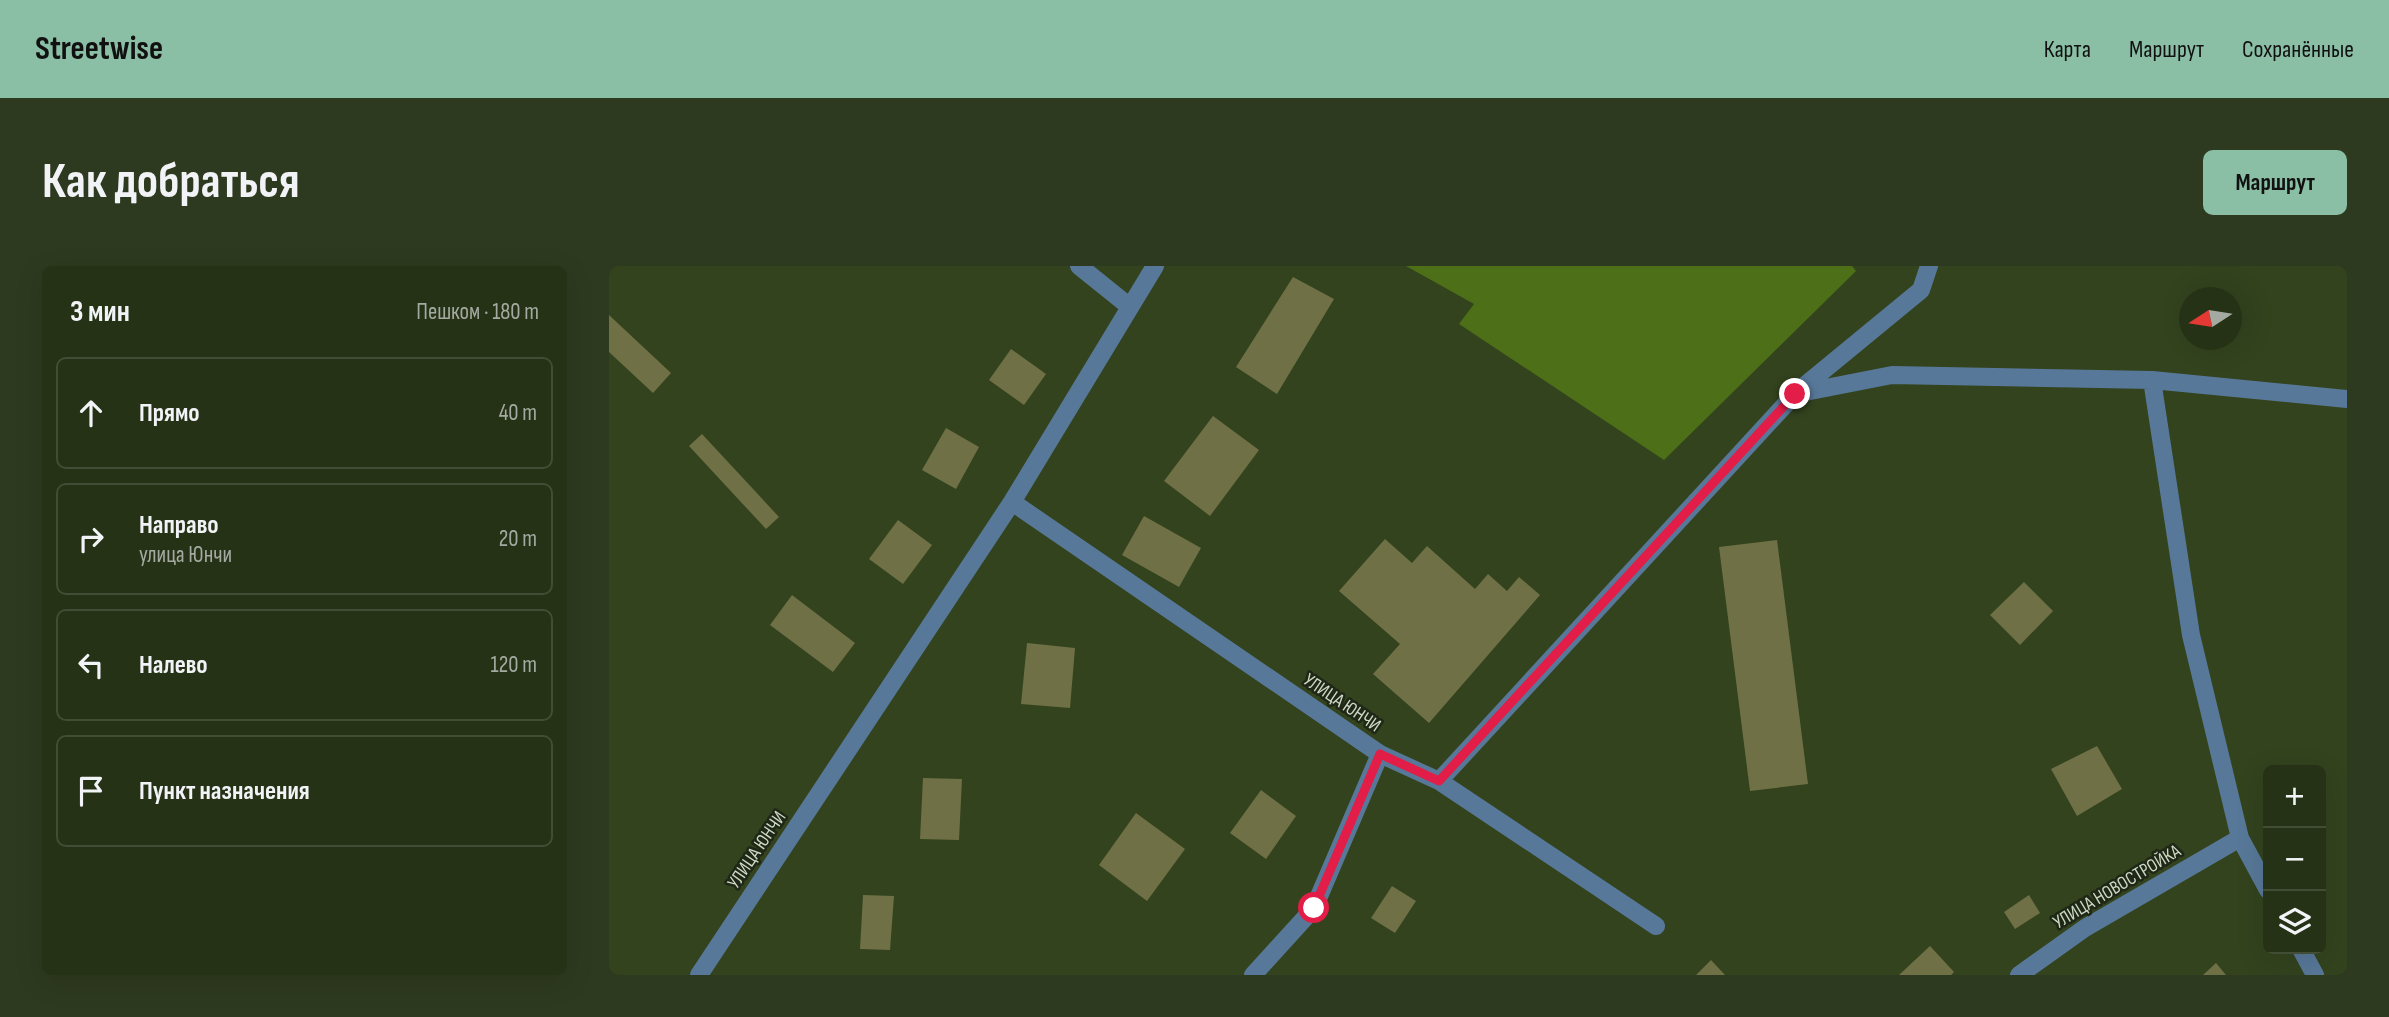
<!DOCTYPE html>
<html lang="ru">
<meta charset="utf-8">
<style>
:root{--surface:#263216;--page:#2e3a1f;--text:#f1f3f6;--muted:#a4aaa1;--line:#424d35;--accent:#8abfa5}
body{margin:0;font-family:"Sofia Sans Condensed",sans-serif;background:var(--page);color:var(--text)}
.controls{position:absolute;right:21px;bottom:21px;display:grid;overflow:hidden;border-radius:10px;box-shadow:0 7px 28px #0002}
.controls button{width:63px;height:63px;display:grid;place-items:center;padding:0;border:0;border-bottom:2px solid var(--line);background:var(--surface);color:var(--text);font:35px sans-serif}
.compass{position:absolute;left:1570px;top:21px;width:63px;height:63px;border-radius:50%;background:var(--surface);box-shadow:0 7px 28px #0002;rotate:258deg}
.stop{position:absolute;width:21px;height:21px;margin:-16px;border:5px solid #e11d48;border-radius:50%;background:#fff}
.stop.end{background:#e11d48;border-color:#fff;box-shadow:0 2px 7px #0008}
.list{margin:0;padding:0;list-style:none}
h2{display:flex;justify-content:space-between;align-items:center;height:91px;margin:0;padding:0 28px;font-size:30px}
h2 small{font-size:23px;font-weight:400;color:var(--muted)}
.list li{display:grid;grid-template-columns:46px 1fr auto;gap:21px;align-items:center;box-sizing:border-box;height:112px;margin:0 14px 14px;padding:0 14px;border:2px solid var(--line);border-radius:10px}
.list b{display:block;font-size:26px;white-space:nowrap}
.list p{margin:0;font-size:23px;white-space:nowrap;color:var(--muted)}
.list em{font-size:23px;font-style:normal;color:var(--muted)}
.icon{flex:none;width:38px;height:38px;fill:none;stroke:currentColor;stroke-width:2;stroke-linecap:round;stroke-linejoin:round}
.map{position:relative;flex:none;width:1738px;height:709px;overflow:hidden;border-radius:10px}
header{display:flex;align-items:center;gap:42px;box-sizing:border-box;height:98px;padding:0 35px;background:var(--accent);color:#111}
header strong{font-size:33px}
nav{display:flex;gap:38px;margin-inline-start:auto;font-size:24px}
.intro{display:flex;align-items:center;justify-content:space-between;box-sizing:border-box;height:168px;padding:0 42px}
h1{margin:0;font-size:49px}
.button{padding:18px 32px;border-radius:10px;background:var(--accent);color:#111;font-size:24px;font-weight:700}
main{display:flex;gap:42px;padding:0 42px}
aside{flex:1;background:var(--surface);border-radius:10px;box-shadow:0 7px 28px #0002}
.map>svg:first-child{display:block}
.green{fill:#4d6f17}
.building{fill:#6f7045}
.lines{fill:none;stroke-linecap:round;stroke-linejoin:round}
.minor{stroke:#587899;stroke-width:18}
.route{stroke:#e11d48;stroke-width:9}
.labels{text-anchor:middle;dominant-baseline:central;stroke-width:5;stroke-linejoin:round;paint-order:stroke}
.street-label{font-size:19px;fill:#ced9c4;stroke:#1f2716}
</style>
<header>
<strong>Streetwise</strong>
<nav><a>Карта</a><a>Маршрут</a><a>Сохранённые</a></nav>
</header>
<div class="intro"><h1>Как добраться</h1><a class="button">Маршрут</a></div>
<main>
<aside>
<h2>3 мин<small>Пешком · 180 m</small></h2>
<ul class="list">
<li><svg class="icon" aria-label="ahead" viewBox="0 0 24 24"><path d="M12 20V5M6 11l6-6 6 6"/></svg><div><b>Прямо</b></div><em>40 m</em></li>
<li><svg class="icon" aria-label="right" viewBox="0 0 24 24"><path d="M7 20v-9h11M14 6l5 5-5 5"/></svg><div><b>Направо</b><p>улица Юнчи</p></div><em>20 m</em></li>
<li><svg class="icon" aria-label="left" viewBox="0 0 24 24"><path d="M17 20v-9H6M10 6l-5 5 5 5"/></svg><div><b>Налево</b></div><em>120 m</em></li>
<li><svg class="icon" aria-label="arrive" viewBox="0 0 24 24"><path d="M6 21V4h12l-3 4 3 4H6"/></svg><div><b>Пункт назначения</b></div></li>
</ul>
</aside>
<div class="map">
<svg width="1738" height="709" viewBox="0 0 1738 709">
<rect width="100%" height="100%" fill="#33431e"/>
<path class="green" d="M797,0H1243L1247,5L1055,194L850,58L865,38Z"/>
<path class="building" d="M684,11L725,33L668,128L627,101Z
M0,49L62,107L44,127L0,86Z
M402,83L437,108L415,139L380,114Z
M604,150L650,184L601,250L555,215Z
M337,162L370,181L347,223L313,204Z
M93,168L170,251L157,263L80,180Z
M535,250L592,282L570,321L513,289Z
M289,254L323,279L294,318L260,293Z
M776,273L803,297L818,280L866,323L879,308L898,325L910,311L931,329L820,457L764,408L791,378L730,325Z
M1168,274L1199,518L1141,525L1110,281Z
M1415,316L1444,345L1411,379L1381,349Z
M183,329L246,377L224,406L161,359Z
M418,377L466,382L461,442L412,438Z
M1488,480L1513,523L1468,550L1442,503Z
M314,512L353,513L350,574L311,573Z
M652,524L687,550L657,593L621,567Z
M527,547L576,583L538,635L490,599Z
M783,620L807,635L786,667L762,652Z
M254,629L285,630L281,684L251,683Z
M1420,629L1431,647L1406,663L1395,646Z
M1321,680L1345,706L1342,709H1290Z
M1102,694L1116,709H1087Z
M1607,697L1617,709H1594Z"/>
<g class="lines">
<path class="minor" d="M470,0L521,41
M1543,114L1582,369L1631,572L1659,624
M1188,126L1312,24L1320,0
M403,236L771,488L830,515L1047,660
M830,515L1186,128L1283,109L1543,114L1738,133
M1692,683L1706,709
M90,709L403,236L546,0
M644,709L705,642L771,488
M1410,709L1476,662L1631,572"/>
</g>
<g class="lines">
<path class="route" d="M705,642L771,488L830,515L1186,128"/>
</g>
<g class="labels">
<g class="street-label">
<text transform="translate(733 437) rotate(34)">УЛИЦА ЮНЧИ</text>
<text transform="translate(148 584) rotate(-56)">УЛИЦА ЮНЧИ</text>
<text transform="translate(1508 621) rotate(-31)">УЛИЦА НОВОСТРОЙКА</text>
</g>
</g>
</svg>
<div class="controls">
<button>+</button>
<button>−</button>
<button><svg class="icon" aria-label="layers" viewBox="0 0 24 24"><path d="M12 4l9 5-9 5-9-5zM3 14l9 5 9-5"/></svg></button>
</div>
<svg class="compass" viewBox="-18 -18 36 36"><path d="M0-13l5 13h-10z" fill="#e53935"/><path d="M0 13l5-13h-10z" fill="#a4aaa1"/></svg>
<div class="stop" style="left:705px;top:642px"></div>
<div class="stop end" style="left:1186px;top:128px"></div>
</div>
</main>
